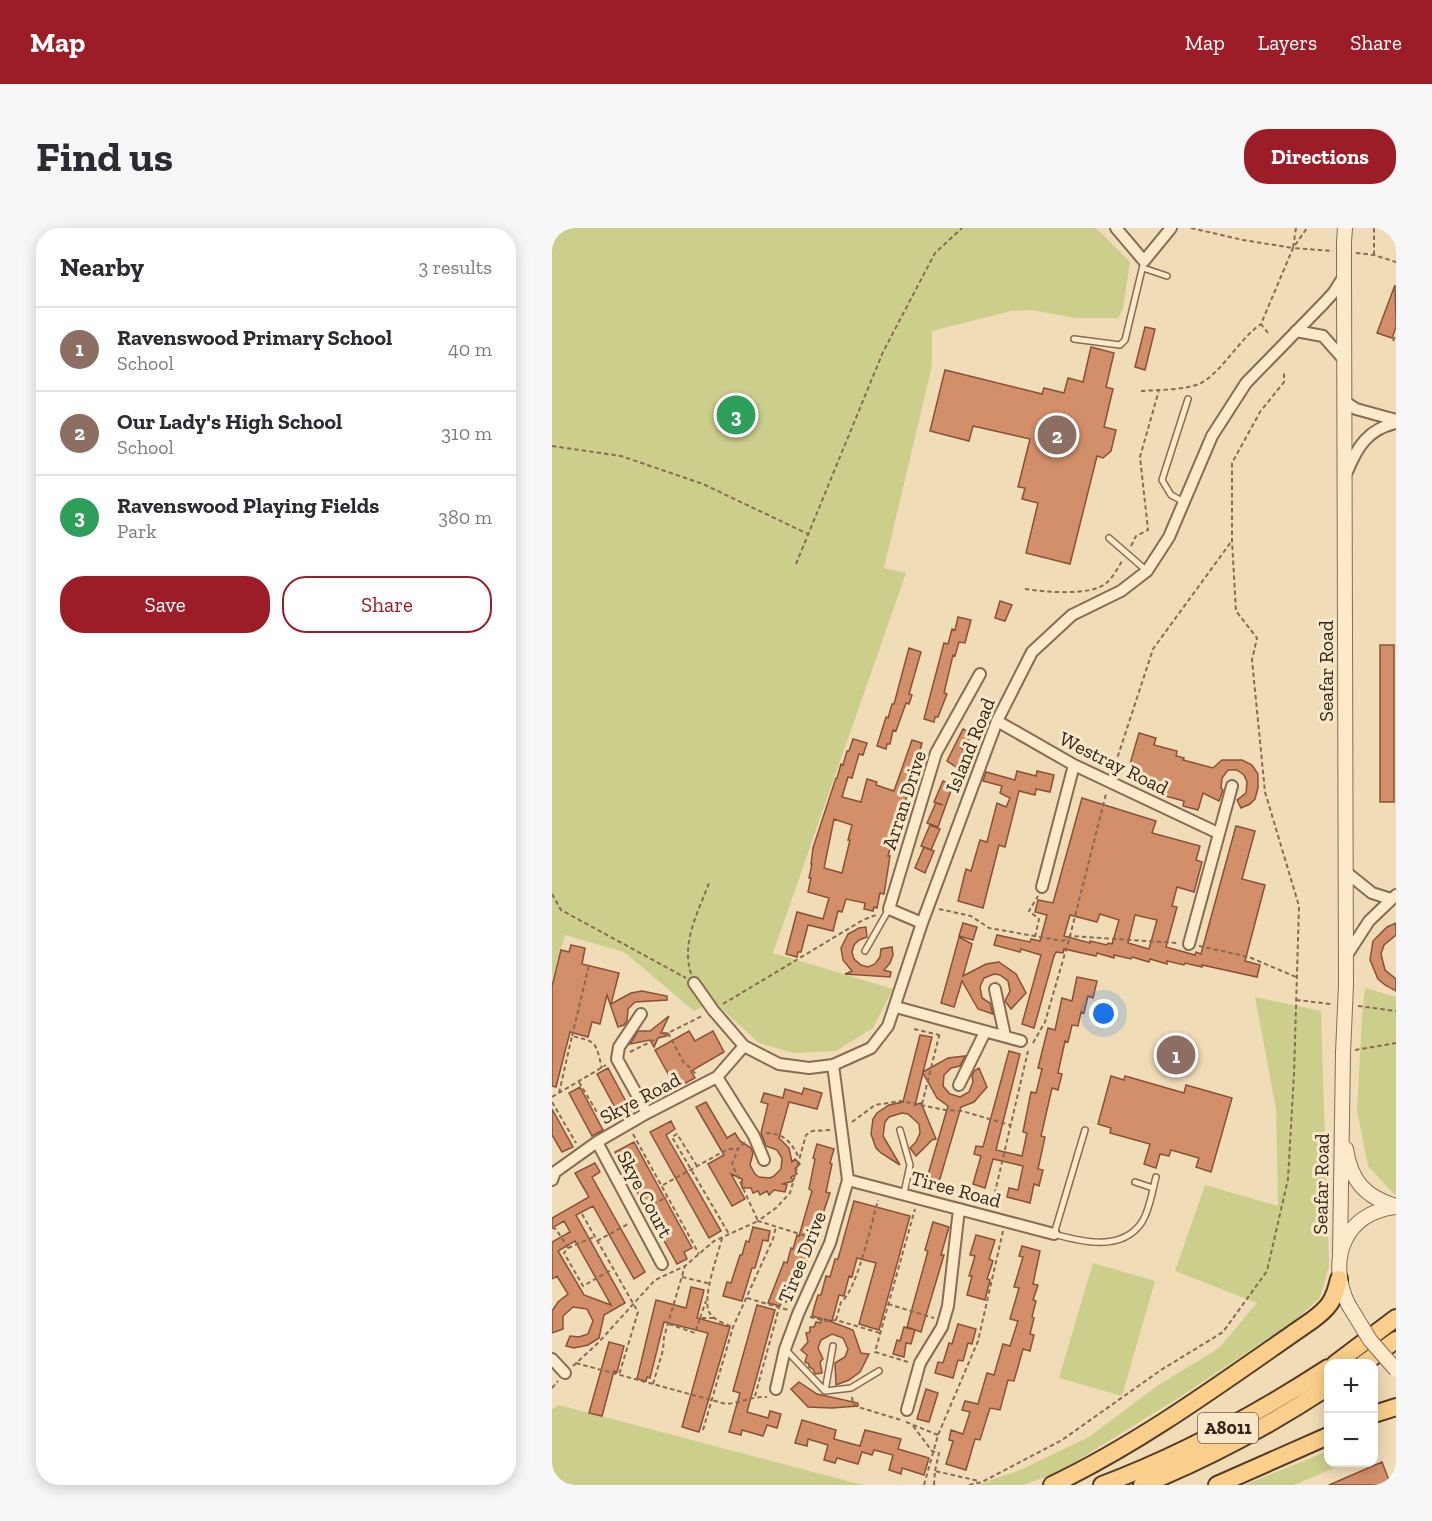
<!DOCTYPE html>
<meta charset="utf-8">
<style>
:root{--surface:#fff;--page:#f7f7f7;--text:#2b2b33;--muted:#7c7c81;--line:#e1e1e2;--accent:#9c1d27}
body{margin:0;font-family:"Zilla Slab",serif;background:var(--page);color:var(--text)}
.controls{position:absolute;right:18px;bottom:18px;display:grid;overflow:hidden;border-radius:12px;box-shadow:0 3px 15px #0003}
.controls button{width:54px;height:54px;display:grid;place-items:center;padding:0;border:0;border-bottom:2px solid var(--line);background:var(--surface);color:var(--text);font:30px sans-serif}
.you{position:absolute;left:552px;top:786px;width:21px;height:21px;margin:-15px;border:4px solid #fff;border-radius:50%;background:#1a73e8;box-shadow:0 0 0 9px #1a73e833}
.badge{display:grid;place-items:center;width:39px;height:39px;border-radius:50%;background:var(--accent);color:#fff;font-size:20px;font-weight:700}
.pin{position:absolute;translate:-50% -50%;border:3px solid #fff;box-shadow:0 2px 6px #0006}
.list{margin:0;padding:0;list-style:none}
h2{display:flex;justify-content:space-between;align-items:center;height:78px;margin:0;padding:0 24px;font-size:26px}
h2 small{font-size:20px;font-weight:400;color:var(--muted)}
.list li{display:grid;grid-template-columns:39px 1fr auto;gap:18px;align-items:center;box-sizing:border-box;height:84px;padding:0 24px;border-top:2px solid var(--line)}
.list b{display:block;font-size:22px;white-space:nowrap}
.list p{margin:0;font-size:20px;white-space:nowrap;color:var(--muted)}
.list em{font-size:20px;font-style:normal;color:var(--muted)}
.actions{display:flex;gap:12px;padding:18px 24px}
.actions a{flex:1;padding:14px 0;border:2px solid var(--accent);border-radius:24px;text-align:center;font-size:21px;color:var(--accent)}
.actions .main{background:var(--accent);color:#fff}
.map{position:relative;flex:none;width:844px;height:1257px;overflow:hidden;border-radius:24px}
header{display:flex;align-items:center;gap:36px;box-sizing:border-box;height:84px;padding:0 30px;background:var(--accent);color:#fff}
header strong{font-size:28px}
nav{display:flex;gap:33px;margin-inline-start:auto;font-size:21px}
.intro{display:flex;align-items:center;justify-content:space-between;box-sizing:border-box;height:144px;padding:0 36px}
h1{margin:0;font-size:42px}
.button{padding:15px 27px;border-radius:24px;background:var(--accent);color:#fff;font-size:21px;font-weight:700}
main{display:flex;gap:36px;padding:0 36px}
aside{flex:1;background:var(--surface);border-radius:24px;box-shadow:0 3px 15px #0003}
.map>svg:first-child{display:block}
.green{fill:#cccf8c}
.building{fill:#d38f6a;stroke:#895136;stroke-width:1.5;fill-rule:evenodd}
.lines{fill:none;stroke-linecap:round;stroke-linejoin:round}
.service-casing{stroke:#886b52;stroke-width:8}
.minor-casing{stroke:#886b52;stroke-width:14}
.tertiary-casing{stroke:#886b52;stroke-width:16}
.primary-casing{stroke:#553a28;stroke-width:20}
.path{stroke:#886b52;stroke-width:2;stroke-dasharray:4.5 3;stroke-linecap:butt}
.service{stroke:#fceacb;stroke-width:5}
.minor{stroke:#fceacb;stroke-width:10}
.tertiary{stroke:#fceacb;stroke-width:14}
.primary{stroke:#facf8b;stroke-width:16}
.tertiary-bridge-casing{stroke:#886b52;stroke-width:16;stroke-linecap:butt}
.tertiary-bridge{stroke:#fceacb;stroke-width:14}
.labels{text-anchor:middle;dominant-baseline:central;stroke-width:6;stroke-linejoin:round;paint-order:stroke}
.shield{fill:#f8e7c8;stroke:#705f4e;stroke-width:1.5}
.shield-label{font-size:18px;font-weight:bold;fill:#352519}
.street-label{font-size:20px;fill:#352519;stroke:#f8e7c8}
</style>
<header>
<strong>Map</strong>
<nav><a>Map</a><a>Layers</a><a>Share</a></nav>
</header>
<div class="intro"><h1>Find us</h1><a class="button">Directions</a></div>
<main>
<aside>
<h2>Nearby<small>3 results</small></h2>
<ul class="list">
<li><span class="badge" style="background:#8d6e63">1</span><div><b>Ravenswood Primary School</b><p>School</p></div><em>40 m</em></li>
<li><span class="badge" style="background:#8d6e63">2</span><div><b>Our Lady's High School</b><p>School</p></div><em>310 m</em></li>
<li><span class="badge" style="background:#2e9e5b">3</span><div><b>Ravenswood Playing Fields</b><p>Park</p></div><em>380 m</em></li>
</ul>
<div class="actions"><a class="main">Save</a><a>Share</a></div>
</aside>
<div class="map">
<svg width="844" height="1257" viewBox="0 0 844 1257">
<rect width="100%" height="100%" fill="#f1dcb8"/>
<path class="green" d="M0,0H544L578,34L571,81L566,90H523L480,82L459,83L380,103V138L332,340L354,345L221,725L341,761L321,800L284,823L242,825L207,815L161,773L142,783L72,724L13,707L0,751Z
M813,760L844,769V966H842L816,938L805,883L810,788Z
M703,769L769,783L777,1038L768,1070L742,1093L628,1169L505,1245L471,1257H425L468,1242L537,1209L605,1158L667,1120L705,1075L623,1043L653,957L726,978L724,881Z
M541,1035L603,1053L570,1168L507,1150Z
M7,1177L311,1257H0V1181Z
M776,1223V1234L794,1235L742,1257H692Z"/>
<path class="building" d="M843,57L844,99L840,110L825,105Z
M593,99L603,101L593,142L583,139Z
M539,119L562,125L554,159L561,161L552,199L564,202L559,223L551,230L545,228L518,336L474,325L486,275L470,271L473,260L466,259L478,211L421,198L417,213L378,203L393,142L490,166L492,160L512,165L516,150L531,154Z
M448,373L460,377L453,393L443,390Z
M406,389L419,392L413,415L407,414L403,428L401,427L392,465L395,466L386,489H383L382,494L372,491L392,415L396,416L400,401L403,402Z
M828,417H842V574H828Z
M357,420L369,424L357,466L360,467L357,476L354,475L344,503L341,502L338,516H335L334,521L325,518L334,489L336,490L340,476H342Z
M411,501L420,506L411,521L408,519L413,523L404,539L395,533Z
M587,505L604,510L602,517L625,523L624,528L632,530L631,532L661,540L670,532H690L700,537L706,546V560L703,571L698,576L689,580L685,572L694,565L695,554L692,547L685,542H676L670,550L669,560L671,562L667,573L651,565L646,582L631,578L632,573L606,566L608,560L582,553L586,538L578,536Z
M301,511L315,515L311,527L307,526L300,550L296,549L290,569L309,574L315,551L325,554L324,557L342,563L360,512L370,515L346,599L344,598L336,628H338L332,666L328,665L325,680L322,679L321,683L312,681L313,675L294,671L290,684L286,683L281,703L256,697L249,724H246L245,729L234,726L245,684L271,691L277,670L256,664L259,650H257L260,636H259L261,620L284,550H285L289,536L291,537L295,523H297ZM282,591L300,597L296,612H298L290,645L272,640Z
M465,543L484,548L485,543L502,547L498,564L484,561L483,567L467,563L453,619L447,617L431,680L406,673L414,641L419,643L428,612L435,614L445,575L454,579L458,570L448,565L450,558L431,553L434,544L463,552Z
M391,553L401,557L386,599L375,595L384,575L391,577L382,574Z
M530,570L604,593L600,605L648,618L644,632L650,634L642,664L625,659L620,678L625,679L614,719L643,727L644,724L649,726L684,598L703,603L690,651L713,657L693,733L708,737L705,749L650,737V739L633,735L632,737L615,733V736L598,731L597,734L580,729L579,731L562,727V730L545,725L544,728L512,721L511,725L504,724L502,728L482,800L470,796L489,727L469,721L468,724L442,717L445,707L478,714L479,711L488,713L495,687L483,684L486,672L501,675ZM548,686L567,692L560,716L556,715L555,717L538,713V715L512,708L518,687L545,694ZM583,687L605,692L597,721L576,715Z
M378,597L388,601L379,622L369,618Z
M372,619L382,623L373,645L363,640Z
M411,695L425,699L421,712L407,708Z
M844,695V707L832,717L829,726L833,742L844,751V763L833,757L826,751L818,732L821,713L835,699Z
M314,699L315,709L307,712L302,717L300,724L302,731L309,737L316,739L323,736L328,729L329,721L340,719L341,727L338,735L332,742L339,744L338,749L293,746L300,743L291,732L289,720L296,706L307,700Z
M407,709L420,716L411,748L434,736L447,734L464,746L474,765L459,781L453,773L458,763L456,753L448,747L442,746L432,750L428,759L430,770L438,775L441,786L426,781L410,753L402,779L389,775Z
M19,717L33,720L30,736L67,745L59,776L79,765L90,763L115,768V772L83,774L76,781L75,793L72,797L66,799L55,767L48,796L40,794L36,809L18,804L4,859L0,858V758L9,722L17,724Z
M525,749L545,753L541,770L536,768L532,785L529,784L526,798L520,797L516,814L513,813L506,845L510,846L506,862L500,860L489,908L493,909L486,941L491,942L487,958L482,956L478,975L455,969L457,960L466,962L471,938L441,931L433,960L421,956L429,928L422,926L424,918L431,919L457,823L468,826L444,922L470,928L475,905L471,904L479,864L484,865L490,841L486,840L496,800L503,802L510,770L520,773Z
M117,788L109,805H115V808L106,810L102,819L98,812L78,816L86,803H98Z
M137,803L143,813L161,803L172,824L139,843L143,850L124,860L103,822Z
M368,807L380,809L371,844L396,830L413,828L408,838L399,840L392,847L391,858L398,866L408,869L417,864L421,854L420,848L422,843L427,840L435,859L422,874L409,879L387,954L375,950L396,878L385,870L371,845L363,877L369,875L384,911L380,912L364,928L358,920L364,914L368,905L367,896L356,886L350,885L337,889L333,894L331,908L348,937L329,925L324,920L319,906L321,891L325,885L337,877L351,874Z
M56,840L79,883L68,889L45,846Z
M559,848L572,852L573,848L632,865L634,857L680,870L659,944L644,939L647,930L619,922L617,928L608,926L604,940L592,936L598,916L558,905L559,900L546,896Z
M28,859L51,902L40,908L17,865Z
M252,860L270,865L265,881L237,874L227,910L237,920L240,934L243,931L248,936L243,941L245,946L239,949L241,953L231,956L235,957L233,964L222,962L217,967L215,963L208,967L206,963L201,965L199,960H190V951L179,946L193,971L180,978L156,936L172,927L144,879L154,874L175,910L183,905L188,913L199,920L201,925L198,937L203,946L207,949L218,950L222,948L229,941L230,930L225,922L214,918L209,905L216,876L209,874L212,865L231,870L233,861L250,866Z
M0,881L21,919L10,924L0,907Z
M119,893L123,901L114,907L169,1003L157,1010L98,904Z
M82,914L140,1020L132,1024L135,1031L125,1036L63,924Z
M265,916L282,921L278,935L280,936L274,964L278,965L254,1035L251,1034L242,1062L238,1061L235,1074L230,1073L228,1078L216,1075L232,1034L235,1035L239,1020L241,1021L245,1007L247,1008L260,963L257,961L263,931L261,930Z
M43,935L48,944L40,949L93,1044L82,1051L41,978L24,987L73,1075L52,1087L47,1110L36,1117L22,1120L14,1118L18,1108L27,1109L36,1106L41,1093L35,1081L21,1079L11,1088V1101L0,1105V1083L6,1074L16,1066L5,1048L0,1051V1014L18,1004L12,993L0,1000V990L37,969L23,945ZM23,1013L59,1077L32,1067L6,1023Z
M302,973L358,988L327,1102L307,1096L324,1035L305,1030L300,1049L297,1048L292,1068L287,1067L280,1093L272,1091L301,1102L309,1125L317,1126L308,1144L297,1152L284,1157L283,1135L293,1129L296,1121L291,1110L280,1106L269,1112L266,1120L271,1131L268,1134L270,1145L263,1146L261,1141L257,1139V1136L253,1134L255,1127L249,1122L256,1114L254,1105L258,1104V1099H262L264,1094L268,1095L270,1091L260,1088L262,1080L266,1067H269L274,1048L278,1049L283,1031H286Z
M381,994L397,999L389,1027H392L369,1104L355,1099L376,1023L373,1022Z
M201,999L218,1003L216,1013L211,1012L203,1040H200L190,1073L171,1068L175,1054L179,1055L188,1027H190L194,1013L197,1014Z
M424,1007L443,1012L437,1031L441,1033L435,1051L438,1052L433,1072L415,1067L420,1048H417L423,1028L418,1027Z
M470,1018L488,1023L481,1056L486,1057L481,1072L484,1073L480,1089L482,1090L478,1106L482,1107L478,1123L471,1121L462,1153L456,1152L448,1182L438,1180L428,1212L423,1211L414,1242L394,1236L401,1213L397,1212L399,1202L411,1206L418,1184L410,1182L413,1173L426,1176L435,1145L442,1147L451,1116L458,1118L466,1093L458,1091L467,1060L462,1059L471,1029L467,1028Z
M139,1059L152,1062L145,1090L178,1099L147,1204L130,1199L156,1105L112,1094L98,1150L95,1149L94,1153L85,1151L104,1072L134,1080Z
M205,1077L223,1082L195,1184L216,1190L218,1183L229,1186L225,1200L215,1197L211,1208L190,1202L189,1207L177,1204L188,1165L181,1163Z
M406,1096L424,1101L420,1116L416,1115L411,1133L406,1132L401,1150L383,1145L386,1134L391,1135L397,1115L400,1116Z
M352,1099L363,1102L359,1116L354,1115L352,1129L341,1126L345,1112L348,1113Z
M57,1114L72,1118L65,1144L62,1143L50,1188L37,1185Z
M247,1154L265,1166L306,1175V1178L280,1180L256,1179L239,1161Z
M374,1161L386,1165L377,1194L365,1191Z
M250,1192L284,1202L282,1211L308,1218L313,1202L349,1211L346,1221L377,1230L372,1247L350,1240L349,1246L337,1242L341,1227L322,1222L320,1227L310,1224L306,1236L285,1230L283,1235L272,1232L276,1217L256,1211L255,1218L243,1215Z
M830,1234L838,1255L833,1257H777Z"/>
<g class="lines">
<g class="service-casing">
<path id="service" d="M591,40L615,48
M522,111L568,117L573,112L592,33
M632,274L619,267L610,252L636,171
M557,310L595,343
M313,723L337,681
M348,902L358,937L352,965
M533,902L502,1006C530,1014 570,1024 590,994C598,981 600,964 604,949
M583,954L601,960
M233,1121L273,1163L299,1160L327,1143
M273,1163L281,1118"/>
</g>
<g class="minor-casing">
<path id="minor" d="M564,0L592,33L619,0
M744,103L771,108L793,133
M793,174L804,181L844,192
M795,244C805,219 816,201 844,195
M445,493L522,537L666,605
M794,644L820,665L839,671
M490,659L522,537
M370,695L337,681L384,525L428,446
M637,716L680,558
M795,727L817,693L844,667
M142,755L161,782L192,818L227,836L257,840L281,837L319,820L336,798L370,695L445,493L480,424L520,387L569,363L595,343L617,309L660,208L694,155L772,75L782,64L792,48
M443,761L453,808
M344,779L469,813
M89,786L67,819L65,831L95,885
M165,849L202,908L212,932
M407,857L433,804
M45,914L110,1036
M0,952L3,944L45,914L95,885L165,849L192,818
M296,952L502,1006
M0,1131L13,1145
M224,1161L233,1121L246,1086L278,1015L296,952L281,837
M355,1182L368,1135L390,1099L396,1078L407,981"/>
</g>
<g class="tertiary-casing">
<path id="tertiary" d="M792,14L793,0
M792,48L794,757
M794,921C799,953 813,969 844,978
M788,1026L791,825
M796,1076C775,1032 792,985 844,979"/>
</g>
<g class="primary-casing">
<path id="primary" d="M783,1136L844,1090
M811,1136L844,1112
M822,1186L844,1179
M500,1257C592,1213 675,1151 759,1093C777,1080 782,1073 787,1051
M550,1257C630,1227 705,1186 776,1140
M590,1257C655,1231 718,1197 776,1159
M665,1257L776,1208"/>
</g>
<path class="path" d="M639,0L691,12L741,20
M744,0L741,20L781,23
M822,0V27
M804,25L822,27L844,34
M716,105L709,96L741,20L755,0
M841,113L844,106
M589,163C605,162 635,162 649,155C671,143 687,111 709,96
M0,218L69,228L151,256L256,306
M579,318L584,308L596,302L588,229L607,162
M244,336L331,124L383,25L410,0
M473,361C493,364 537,368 553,356C561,350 565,341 570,333
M561,543L601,421L679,314
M0,666L9,682L134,750
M387,681L419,688L437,700L511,713L518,708L626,715
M483,709L487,691L477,683L486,668
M647,718L697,729L744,749
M139,746C129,714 146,685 157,655
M744,772L779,776
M171,776L311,692L324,687
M806,778L844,783
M362,801L387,807
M116,805L132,835L140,841L144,847
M20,808L37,737
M481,815L493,794L518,708L554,566
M803,822L844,815
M78,824L150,788
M27,854L52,896
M7,865L20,808C46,814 43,814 50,840
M0,869L54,837
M0,874L24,915
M370,876L388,804
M300,894L323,877L349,873L393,882L410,883L458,897
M214,905C232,905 240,915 247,930
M81,906L147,1026
M145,938L125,906L120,909L177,1006
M111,957L176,921H186
M94,980L115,969
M448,980L443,964L476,823
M30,986L86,1084L67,1147
M0,1000L4,1001L16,1020L12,1025L31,1058L61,1041
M170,1010C166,1027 150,1069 157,1084C161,1092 173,1096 181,1099
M267,1012L206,993L224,980L238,965L254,907L260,903L278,902
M45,1013L76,996
M16,1020L42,1009
M130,1049L159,1056
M195,1070L236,1082
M336,1076L382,1090
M258,1089L273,1093L284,1092L328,1105
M148,1090L154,1073
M284,1092L289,1074C305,1063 320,993 326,972
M117,1096L143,1105L148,1090H162
M356,1134L323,1124L363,981
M24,1135L174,1176C188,1175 200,1168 215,1169
M21,1138L46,1115L103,1052L133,1038L162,1013L206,993L180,936L186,921L193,914
M101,1156L111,1122L112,1109L133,1038
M0,1160L6,1153
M203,1168L227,1080
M300,1169L301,1176L306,1179L349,1192
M354,1194L386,1207
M361,1198L380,1223L387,1225L383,1243
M151,1202L181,1099L221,1011L224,998
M372,1257L386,1207L426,1113L451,1003
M382,1257L383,1243L427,1253
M417,1257L430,1254L510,1212L609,1142L671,1104L715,1043L736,951L742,846L747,678L713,564L700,432L705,410L684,383L680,313V235L708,184L732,154V144"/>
<use href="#service" class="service"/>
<use href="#minor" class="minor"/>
<use href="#tertiary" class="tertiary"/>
<use href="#primary" class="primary"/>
<g class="tertiary-bridge-casing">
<path id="tertiary-bridge" d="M792,48V14
M791,825L794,757
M796,1076L818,1112L844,1142"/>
</g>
<use href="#tertiary-bridge" class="tertiary-bridge"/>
</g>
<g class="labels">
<rect class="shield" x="646" y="1185" width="60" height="30" rx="4.5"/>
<g class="shield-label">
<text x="676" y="1200">A8011</text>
</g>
<g class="street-label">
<text transform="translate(774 443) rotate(-90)">Seafar Road</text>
<text transform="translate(418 517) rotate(-68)">Island Road</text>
<text transform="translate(562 535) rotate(26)">Westray Road</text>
<text transform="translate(352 572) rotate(-72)">Arran Drive</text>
<text transform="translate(88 870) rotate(-28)">Skye Road</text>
<text transform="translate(769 956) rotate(-89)">Seafar Road</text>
<text transform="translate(404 961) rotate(15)">Tiree Road</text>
<text transform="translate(93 966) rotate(62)">Skye Court</text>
<text transform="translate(250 1029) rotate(-68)">Tiree Drive</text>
</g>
</g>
</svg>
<div class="controls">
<button>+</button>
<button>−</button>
</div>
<div class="you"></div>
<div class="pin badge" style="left:624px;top:827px;background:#8d6e63">1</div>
<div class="pin badge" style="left:505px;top:207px;background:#8d6e63">2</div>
<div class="pin badge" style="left:184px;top:187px;background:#2e9e5b">3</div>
</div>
</main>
